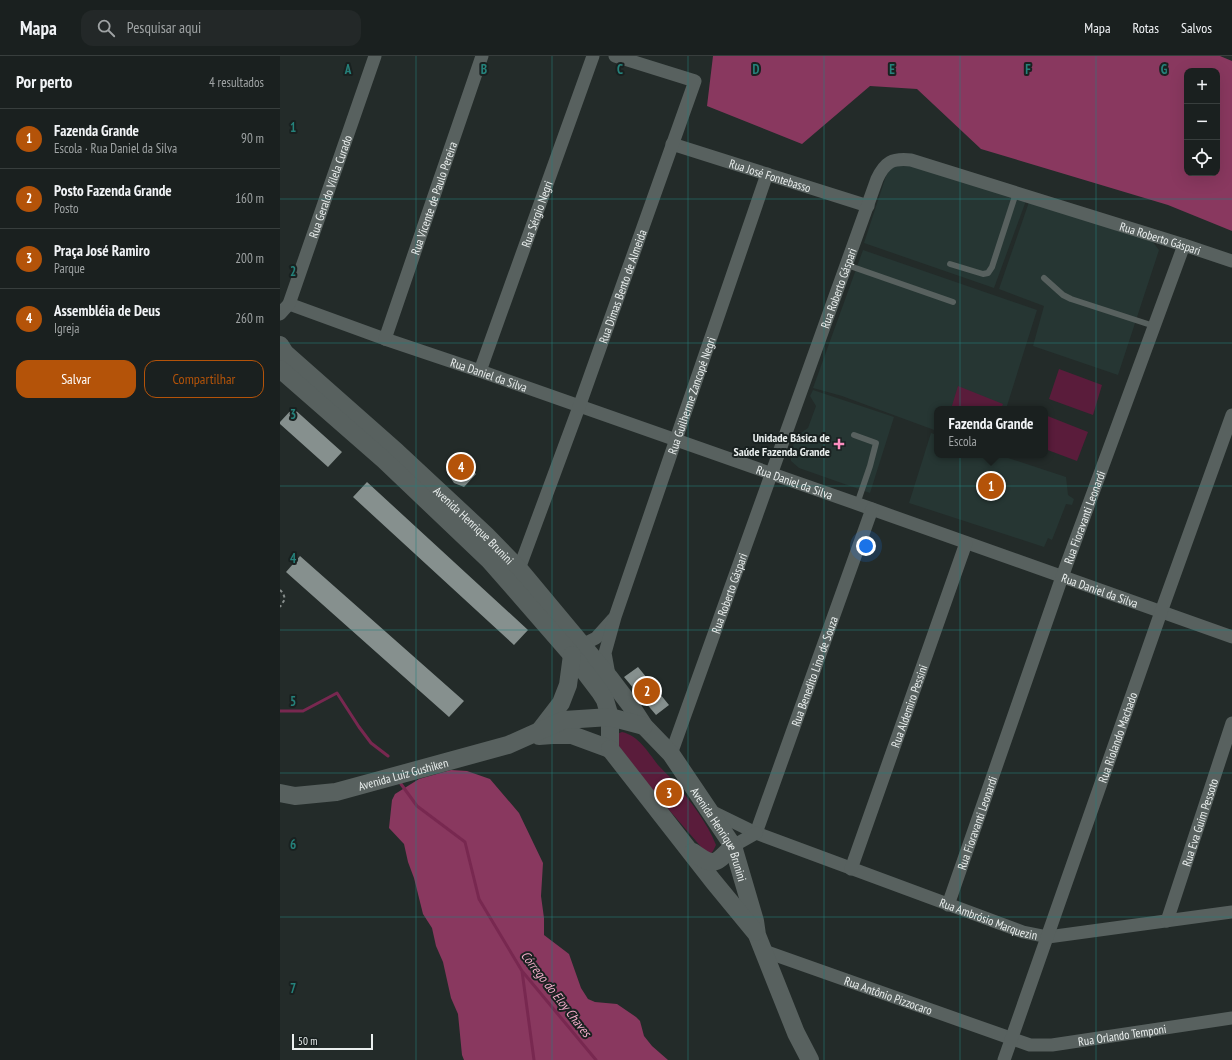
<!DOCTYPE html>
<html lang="pt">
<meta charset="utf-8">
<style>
:root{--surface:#1a201f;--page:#232828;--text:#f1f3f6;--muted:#9fa3a4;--line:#383e3d;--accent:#b45309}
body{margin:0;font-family:"PT Sans Narrow",sans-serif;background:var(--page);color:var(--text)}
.controls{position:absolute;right:12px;top:12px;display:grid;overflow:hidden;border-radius:8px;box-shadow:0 4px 16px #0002}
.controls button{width:36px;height:36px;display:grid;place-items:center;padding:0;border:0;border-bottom:1px solid var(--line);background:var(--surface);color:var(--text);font:20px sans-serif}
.scale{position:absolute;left:12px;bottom:10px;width:81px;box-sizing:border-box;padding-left:4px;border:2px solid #eaefee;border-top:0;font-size:11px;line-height:14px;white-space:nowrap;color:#eaefee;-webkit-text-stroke:3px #192120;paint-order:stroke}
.you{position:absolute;left:586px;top:490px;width:14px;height:14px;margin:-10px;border:3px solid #fff;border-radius:50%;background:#1a73e8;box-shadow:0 0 0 6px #1a73e833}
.badge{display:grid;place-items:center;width:26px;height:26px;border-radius:50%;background:var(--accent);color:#fff;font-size:13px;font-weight:700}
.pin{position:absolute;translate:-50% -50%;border:2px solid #fff;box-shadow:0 1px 4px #0006}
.popup{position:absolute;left:654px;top:350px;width:114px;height:52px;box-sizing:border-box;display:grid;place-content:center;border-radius:8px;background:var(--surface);filter:drop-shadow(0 1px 3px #0005);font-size:13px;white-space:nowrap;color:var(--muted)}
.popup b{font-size:15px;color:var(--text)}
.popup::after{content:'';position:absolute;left:50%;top:100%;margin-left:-8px;border:8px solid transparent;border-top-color:var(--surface)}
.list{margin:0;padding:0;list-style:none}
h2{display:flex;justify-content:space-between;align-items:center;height:52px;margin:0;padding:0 16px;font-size:17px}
h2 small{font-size:13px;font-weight:400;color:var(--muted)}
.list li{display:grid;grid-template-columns:26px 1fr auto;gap:12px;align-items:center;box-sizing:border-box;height:60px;padding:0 16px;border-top:1px solid var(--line)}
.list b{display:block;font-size:15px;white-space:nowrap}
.list p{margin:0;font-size:13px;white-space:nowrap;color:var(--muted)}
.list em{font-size:13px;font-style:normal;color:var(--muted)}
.actions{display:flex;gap:8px;padding:12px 16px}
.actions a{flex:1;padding:9px 0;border:1px solid var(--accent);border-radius:12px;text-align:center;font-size:14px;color:var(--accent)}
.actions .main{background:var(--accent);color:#fff}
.icon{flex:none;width:22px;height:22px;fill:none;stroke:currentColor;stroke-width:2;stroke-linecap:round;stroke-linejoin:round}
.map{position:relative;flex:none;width:952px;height:1004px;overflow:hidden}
header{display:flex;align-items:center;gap:24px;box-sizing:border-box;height:56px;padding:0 20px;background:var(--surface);border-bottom:1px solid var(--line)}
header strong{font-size:19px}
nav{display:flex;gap:22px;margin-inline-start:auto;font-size:14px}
.search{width:280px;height:36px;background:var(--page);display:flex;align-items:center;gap:10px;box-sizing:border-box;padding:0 14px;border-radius:12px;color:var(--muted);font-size:15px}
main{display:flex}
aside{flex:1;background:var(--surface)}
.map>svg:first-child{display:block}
.built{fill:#263633}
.green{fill:#5a1c3b}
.forest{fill:#89385f;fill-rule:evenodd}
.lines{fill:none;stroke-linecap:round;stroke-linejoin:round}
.stream{stroke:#782850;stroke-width:3}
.building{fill:#86908e}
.path{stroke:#878e8c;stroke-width:2;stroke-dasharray:3 3;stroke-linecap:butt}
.lane{stroke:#58615f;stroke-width:6}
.street{stroke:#58615f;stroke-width:13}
.secondary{stroke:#58615f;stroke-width:18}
.grid{fill:none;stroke:#25827b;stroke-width:1;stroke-opacity:0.55}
.poi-dot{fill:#fd8ec0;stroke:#192120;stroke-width:1.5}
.labels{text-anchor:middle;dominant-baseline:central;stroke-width:4;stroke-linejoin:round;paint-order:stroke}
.street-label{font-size:12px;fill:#eaefee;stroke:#192120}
.poi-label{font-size:12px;font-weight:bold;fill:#eaefee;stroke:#192120;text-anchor:end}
.water-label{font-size:13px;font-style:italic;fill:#f2acc9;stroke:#192120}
.grid-label{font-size:13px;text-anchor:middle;font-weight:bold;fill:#25827b;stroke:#192120;stroke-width:4;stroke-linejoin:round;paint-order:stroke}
</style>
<header>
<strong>Mapa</strong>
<div class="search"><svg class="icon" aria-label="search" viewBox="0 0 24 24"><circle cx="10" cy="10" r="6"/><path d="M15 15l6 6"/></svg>Pesquisar aqui</div>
<nav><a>Mapa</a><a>Rotas</a><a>Salvos</a></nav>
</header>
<main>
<aside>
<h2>Por perto<small>4 resultados</small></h2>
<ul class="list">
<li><span class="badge">1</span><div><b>Fazenda Grande</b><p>Escola · Rua Daniel da Silva</p></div><em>90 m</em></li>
<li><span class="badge">2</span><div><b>Posto Fazenda Grande</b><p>Posto</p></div><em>160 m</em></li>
<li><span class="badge">3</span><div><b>Praça José Ramiro</b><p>Parque</p></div><em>200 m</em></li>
<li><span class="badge">4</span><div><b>Assembléia de Deus</b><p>Igreja</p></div><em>260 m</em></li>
</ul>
<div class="actions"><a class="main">Salvar</a><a>Compartilhar</a></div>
</aside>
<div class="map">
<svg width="952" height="1004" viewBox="0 0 952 1004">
<rect width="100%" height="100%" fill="#232b29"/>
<path class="built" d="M614,107H622L747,142L714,232L584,187L606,120Z
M749,146L872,185L879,194L838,319L753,290L764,250L719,233Z
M583,194L757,254L726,353H657V375L562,340L533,332Z
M533,334L614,361L590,437L519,412L511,405V397L516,380L528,372L536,350L530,340Z
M651,377L657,379V399H719L786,421L788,439L794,443L792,449L786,448L772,484L768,482L764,491L629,447Z"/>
<path class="green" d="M779,313L822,329L813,359L769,343Z
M678,330L723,348L721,353H671Z
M765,359L808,376L797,405L765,393Z
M342,676C359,680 368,696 378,709C383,715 390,720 395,727C410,744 428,768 436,789L433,795L429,800L337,694V678Z"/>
<path class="forest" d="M433,0H940L952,5V175L888,149L701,93L637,33L590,30L522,88L427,50ZM907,15H937V117H907Z
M171,714L187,715L210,723L239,757L263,807L261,840L264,862V879L289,898L301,932L308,943L315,946L337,948L356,961L360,965L364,980L372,990L388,1004H184L182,999L178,958L171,942L163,906L156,890L152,872L143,858L134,822L128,806L124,788L109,772L112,744L115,738L139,723Z"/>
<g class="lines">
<path class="stream" d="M0,655H23L57,637L79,671L91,687L108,700
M121,728L137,750L185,786L199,843L242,915L316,1004
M242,915L254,1004"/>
</g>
<path class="building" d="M13,352L62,396L48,411L0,368V366Z
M180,404L196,418L184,431L174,427L168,418Z
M87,426L248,574L234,589L73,441Z
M20,500L184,645L169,661L6,516Z
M358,611L389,649L376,659L344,621Z"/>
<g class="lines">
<path class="path" d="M0,534L3,537L5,543L0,551"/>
<path class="lane" d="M670,208L703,218L708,217L712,211L736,137
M567,209L673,246
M764,222L783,239L791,243L874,270
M574,379L596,387L590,410L577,448"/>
<g class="street">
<path id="s1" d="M392,88L588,150"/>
<path id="s2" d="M9,248L105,283L200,315L592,453L952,581"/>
<path id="s3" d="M0,258L9,248L95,0"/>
<path id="s4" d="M105,283L202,0"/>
<path id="s5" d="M200,315L313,0"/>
<path id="s6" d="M239,513L299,351L415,25L335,0"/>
<path d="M302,589L316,582L333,563"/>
<path id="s7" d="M329,619L325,597L335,561L487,118"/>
<path id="s8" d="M391,698L597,123C605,106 612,102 631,104L904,189L952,205"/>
<path id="s9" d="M431,755L476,777L743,876L768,881L952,856"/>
<path id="s10" d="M476,777L592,453"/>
<path d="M453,790L476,777"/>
<path id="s11" d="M571,813L686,487"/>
<path id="s12" d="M668,849L782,521L904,189"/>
<path id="s13" d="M887,865L952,667"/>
<path id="s14" d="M484,895L750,989H772L952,962"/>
<path id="s15" d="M724,1004L881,556L952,359"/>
</g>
<g class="secondary">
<path id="s16" d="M0,289L5,297L117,396L206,479L239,513L329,621L351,650L364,670L391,698L453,790L475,865L477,879L516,977L530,1004"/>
<path d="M0,313L104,404L210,505L292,599L320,636L325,644L330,661V693"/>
<path d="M261,673L281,647L288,629L292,599"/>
<path d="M259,680L272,679H292L330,693"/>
<path d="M330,693L433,825L475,876"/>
<path id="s17" d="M0,737L15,740L56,736L228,689L284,664L330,661L364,670"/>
<path d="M413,796C435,812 435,808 453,790"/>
</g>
</g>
<path class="grid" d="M136,0V1004M272,0V1004M408,0V1004M544,0V1004M680,0V1004M816,0V1004M0,143H952M0,287H952M0,430H952M0,574H952M0,717H952M0,861H952"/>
<path class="poi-dot" d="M557 382h4v4h4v4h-4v4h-4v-4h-4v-4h4z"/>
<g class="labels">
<g class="street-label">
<text stroke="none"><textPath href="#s1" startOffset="103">Rua José Fontebasso</textPath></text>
<text stroke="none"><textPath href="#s3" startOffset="138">Rua Geraldo Vilela Curado</textPath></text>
<text stroke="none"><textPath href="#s4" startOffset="149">Rua Vicente de Paulo Pereira</textPath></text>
<text stroke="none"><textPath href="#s5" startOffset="167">Rua Sérgio Negri</textPath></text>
<text stroke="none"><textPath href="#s8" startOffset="915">Rua Roberto Gáspari</textPath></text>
<text stroke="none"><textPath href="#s6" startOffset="301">Rua Dimas Bento de Almeida</textPath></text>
<text stroke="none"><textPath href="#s8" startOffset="495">Rua Roberto Gáspari</textPath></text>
<text stroke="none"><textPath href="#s2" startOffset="212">Rua Daniel da Silva</textPath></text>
<text stroke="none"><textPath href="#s7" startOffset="294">Rua Guilherme Zancopé Negri</textPath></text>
<text stroke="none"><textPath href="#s2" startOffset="536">Rua Daniel da Silva</textPath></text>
<text stroke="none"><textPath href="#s12" startOffset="411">Rua Fioravanti Leonardi</textPath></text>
<text stroke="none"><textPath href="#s16" startOffset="265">Avenida Henrique Brunini</textPath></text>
<text stroke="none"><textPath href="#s2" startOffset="860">Rua Daniel da Silva</textPath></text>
<text stroke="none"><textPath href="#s8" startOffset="171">Rua Roberto Gáspari</textPath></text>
<text stroke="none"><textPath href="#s10" startOffset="172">Rua Benedito Lino de Souza</textPath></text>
<text stroke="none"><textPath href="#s11" startOffset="173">Rua Aldemiro Pessini</textPath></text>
<text stroke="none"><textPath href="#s15" startOffset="342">Rua Riolando Machado</textPath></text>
<text stroke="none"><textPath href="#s17" startOffset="126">Avenida Luiz Gushiken</textPath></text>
<text stroke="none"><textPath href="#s13" startOffset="104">Rua Eva Guim Pessoto</textPath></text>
<text stroke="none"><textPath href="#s12" startOffset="87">Rua Fioravanti Leonardi</textPath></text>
<text stroke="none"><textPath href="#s16" startOffset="662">Avenida Henrique Brunini</textPath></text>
<text stroke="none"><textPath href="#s9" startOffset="298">Rua Ambrósio Marquezin</textPath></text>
<text stroke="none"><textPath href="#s14" startOffset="132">Rua Antônio Pizzocaro</textPath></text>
<text stroke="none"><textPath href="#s14" startOffset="375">Rua Orlando Temponi</textPath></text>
</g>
<g class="poi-label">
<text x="550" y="381">Unidade Básica de<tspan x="550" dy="14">Saúde Fazenda Grande</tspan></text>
</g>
<g class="water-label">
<text transform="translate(276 938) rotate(52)">Córrego do Eloy Chaves</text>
</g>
</g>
<g class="grid-label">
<text x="68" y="18">A</text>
<text x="204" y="18">B</text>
<text x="340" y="18">C</text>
<text x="476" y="18">D</text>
<text x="612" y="18">E</text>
<text x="748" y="18">F</text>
<text x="884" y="18">G</text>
<text x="13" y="76">1</text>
<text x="13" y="220">2</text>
<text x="13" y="363">3</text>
<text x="13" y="507">4</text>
<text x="13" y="650">5</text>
<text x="13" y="793">6</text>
<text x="13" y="937">7</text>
</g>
</svg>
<div class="controls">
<button>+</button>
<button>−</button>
<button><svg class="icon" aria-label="locate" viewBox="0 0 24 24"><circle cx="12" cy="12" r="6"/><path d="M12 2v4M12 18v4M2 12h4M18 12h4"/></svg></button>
</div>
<div class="scale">50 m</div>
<div class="you"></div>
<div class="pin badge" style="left:711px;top:430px">1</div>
<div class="popup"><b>Fazenda Grande</b>Escola</div>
<div class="pin badge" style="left:367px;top:635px">2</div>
<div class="pin badge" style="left:389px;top:737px">3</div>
<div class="pin badge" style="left:181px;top:411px">4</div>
</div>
</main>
